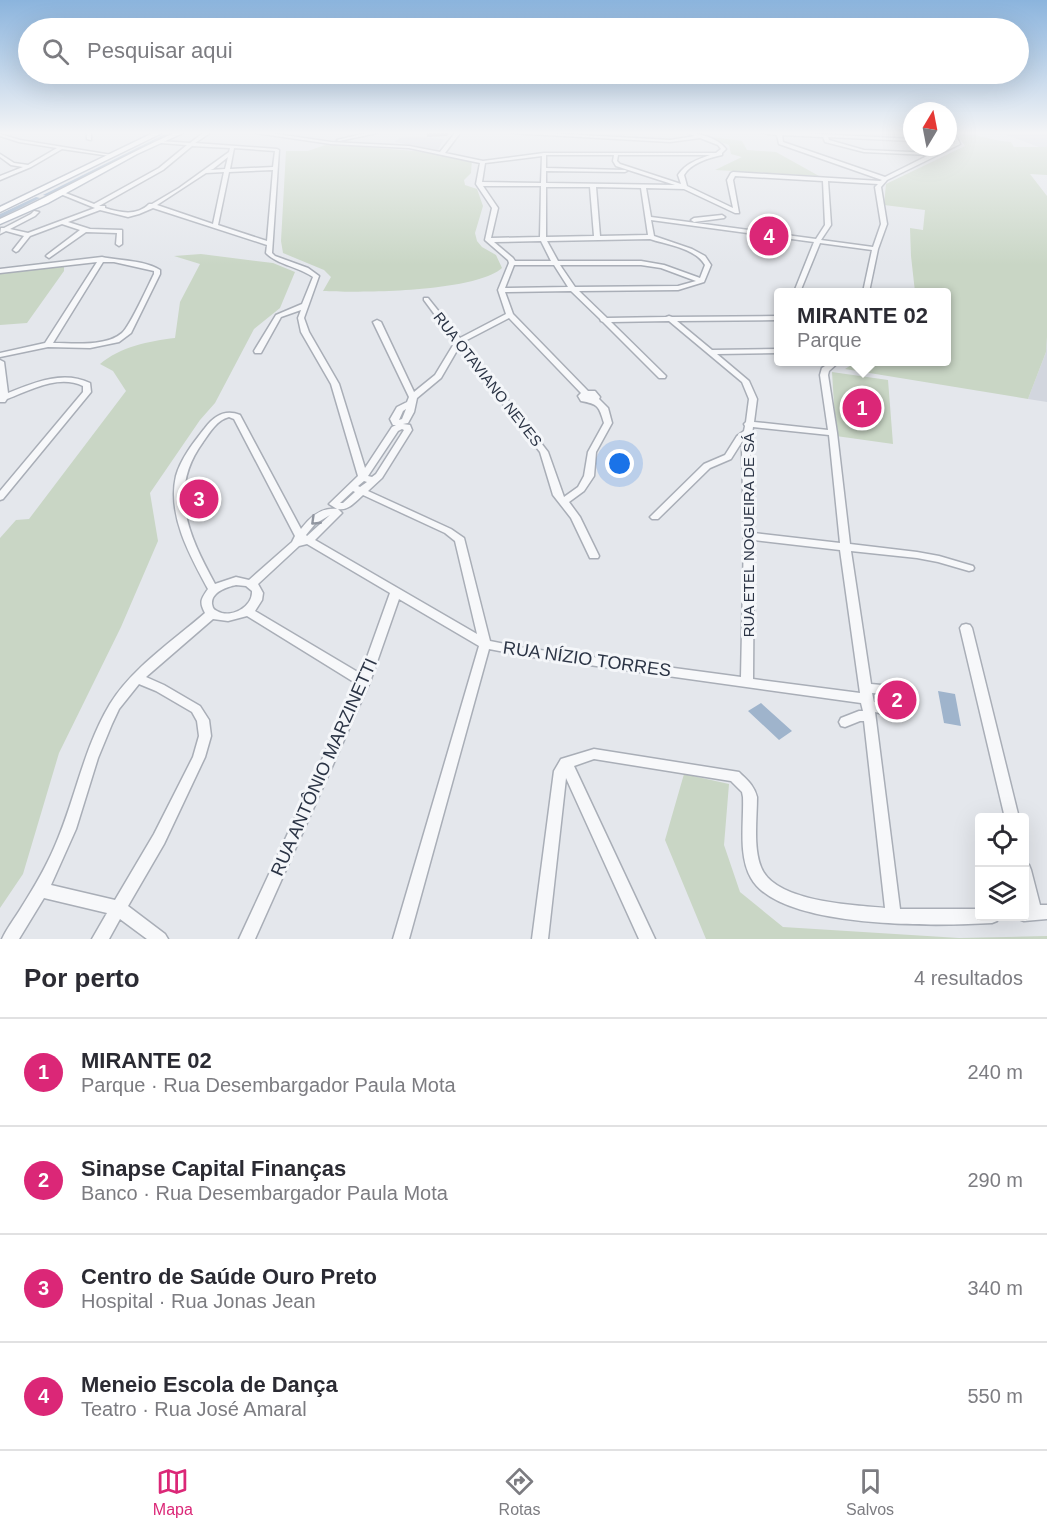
<!DOCTYPE html>
<html lang="pt">
<meta charset="utf-8">
<style>
:root{--surface:#fff;--page:#f7f7f7;--text:#2b2b33;--muted:#7c7c81;--line:#e1e1e2;--accent:#db2777}
body{margin:0;font-family:Helvetica,sans-serif;background:var(--page);color:var(--text)}
.controls{position:absolute;right:18px;bottom:18px;display:grid;overflow:hidden;border-radius:6px;box-shadow:0 6px 24px #0002}
.controls button{width:54px;height:54px;display:grid;place-items:center;padding:0;border:0;border-bottom:2px solid var(--line);background:var(--surface);color:var(--text);font:30px sans-serif}
.compass{position:absolute;left:903px;top:102px;width:54px;height:54px;border-radius:50%;background:var(--surface);box-shadow:0 6px 24px #0002;rotate:10deg}
.you{position:absolute;left:620px;top:464px;width:21px;height:21px;margin:-15px;border:4px solid #fff;border-radius:50%;background:#1a73e8;box-shadow:0 0 0 9px #1a73e833}
.badge{display:grid;place-items:center;width:39px;height:39px;border-radius:50%;background:var(--accent);color:#fff;font-size:20px;font-weight:700}
.pin{position:absolute;translate:-50% -50%;border:3px solid #fff;box-shadow:0 2px 6px #0006}
.popup{position:absolute;left:774px;top:288px;width:177px;height:78px;box-sizing:border-box;display:grid;place-content:center;border-radius:6px;background:var(--surface);filter:drop-shadow(0 2px 4px #0005);font-size:20px;white-space:nowrap;color:var(--muted)}
.popup b{font-size:22px;color:var(--text)}
.popup::after{content:'';position:absolute;left:50%;top:100%;margin-left:-12px;border:12px solid transparent;border-top-color:var(--surface)}
.list{margin:0;padding:0;list-style:none}
h2{display:flex;justify-content:space-between;align-items:center;height:78px;margin:0;padding:0 24px;font-size:26px}
h2 small{font-size:20px;font-weight:400;color:var(--muted)}
.list li{display:grid;grid-template-columns:39px 1fr auto;gap:18px;align-items:center;box-sizing:border-box;height:108px;padding:0 24px;border-top:2px solid var(--line)}
.list b{display:block;font-size:22px;white-space:nowrap}
.list p{margin:0;font-size:20px;white-space:nowrap;color:var(--muted)}
.list em{font-size:20px;font-style:normal;color:var(--muted)}
.icon{flex:none;width:33px;height:33px;fill:none;stroke:currentColor;stroke-width:2;stroke-linecap:round;stroke-linejoin:round}
.map{position:relative;flex:none;width:1047px;height:939px;overflow:hidden}
.search{position:absolute;background:var(--surface);box-shadow:0 6px 24px #0002;left:18px;right:18px;top:18px;height:66px;display:flex;align-items:center;gap:15px;box-sizing:border-box;padding:0 21px;border-radius:33px;color:var(--muted);font-size:22px}
.sheet{height:510px;background:var(--surface)}
nav{display:flex;justify-content:space-around;align-items:center;box-sizing:border-box;height:84px;border-top:2px solid var(--line);background:var(--surface);font-size:16px;color:var(--muted)}
nav a{display:grid;justify-items:center;gap:3px}
nav .on{color:var(--accent)}
.map>svg:first-child{display:block}
.built{fill:#d2d6de}
.green{fill:#c9d6c5}
.water{fill:#9fb4cc}
.lines{fill:none;stroke-linecap:round;stroke-linejoin:round}
.canal{fill:#9fb4cc;fill-rule:evenodd}
.minor-casing{stroke:#a9aeb7;stroke-width:3}
.major-casing{stroke:#a3abb8;stroke-width:3}
.minor{fill:#f7f8fa;fill-rule:evenodd}
.major{fill:#fff;fill-rule:evenodd}
.wall{fill:#a1a5ae}
.oneway{stroke:#9196a0}
.labels{text-anchor:middle;dominant-baseline:central;stroke-width:6;stroke-linejoin:round;paint-order:stroke}
.street-label{font-size:15px;fill:#2b3445;stroke:#f4f6f9}
.near-street-label{font-size:18px;fill:#2b3445;stroke:#f4f6f9}
</style>
<div class="map">
<svg width="1047" height="939" viewBox="0 0 1047 939">
<rect width="100%" height="100%" fill="#e4e7ec"/>
<path class="built" d="M1001,133H1047V147H1039Z
M418,137L444,139L438,150L395,142L399,138Z
M1047,337V402L1028,399L1046,352Z"/>
<path class="green" d="M957,133C976,133 992,141 1011,142L1022,162L1014,147H1047V175L1030,174L1047,196V337L1046,352L1028,399L845,369L856,362H946V292H915L911,256L910,228L923,230L925,210L884,205L886,184L965,146Z
M705,136L742,141L747,150L776,152L819,176L715,170L742,157L731,154L729,145Z
M328,144L452,154L472,160L471,173L464,180L465,185L477,189L483,206L475,233L477,241L482,247L496,255L502,268C475,292 361,293 323,291L331,277L324,270L283,253L281,241L286,151H308Z
M201,254L273,263L295,272L280,308L254,329L215,403L200,420L150,493L158,541L121,627L59,753L23,874L0,908V538L16,520L29,519L126,391L113,371L100,364C120,347 149,341 175,338L180,302L200,264L174,256Z
M64,265V271L27,323L0,325V274Z
M832,372L888,380L893,444L836,436Z
M684,774L729,784L724,845L740,892L783,927L959,938L1047,936V939H706L665,840Z"/>
<path class="water" d="M938,691L955,694L961,726L944,723Z
M761,703L792,731L779,740L748,711Z"/>
<g class="lines">
<path class="canal" d="M165,134L168,135L47,196L43,195Z
M36,197L40,198L0,218V214Z"/>
<g class="minor-casing">
<path id="minor" d="M87,133H91V140L87,139Z
M203,133H210L195,143L277,149L279,150L272,253L275,256L308,268L319,276L304,318L309,332L339,384L365,468L392,427L396,425H393L390,419L397,407L407,402L409,397L373,322L377,320L381,322L414,392L435,375L455,342L424,300V298H428L460,338L506,314L498,290L509,263L508,260L485,240L492,208L476,184L480,163L409,148L331,144L256,133H270L331,142L409,146L440,152L455,133H460L445,153L483,161L544,153H716L721,149L718,145L700,138L670,142L511,133H546L670,140L695,136L688,133C700,133 719,139 726,149L722,153V155C708,158 691,163 684,175L687,186L733,208L727,180L731,173L733,172L880,181L882,180L779,144L777,135L763,133H800L912,139V141L828,137L829,140L864,150L933,153L955,142L951,133H955L960,144L887,180L881,187L887,224L878,249L869,292H863L872,250L820,243L800,292H794L814,242L651,220L654,236L692,249L705,256L711,265L704,282L678,290L579,291L607,318L666,317L669,316L672,317L778,316V320L677,321L712,350L778,349V353L717,354L749,381L757,399L754,422L828,430L820,375L822,368L831,362H839L829,371L828,375L837,433L850,544L917,552L939,556L973,566L974,568L973,570L969,571L938,562L917,558L851,551L871,684L892,686L894,689L892,692L888,694L872,693L874,702L892,707L894,710L892,713L888,715L875,712L900,909H980V916H999L997,921L992,923C939,926 780,930 751,878C738,855 744,823 743,797L742,792L731,781L594,759L574,766L655,939H639L566,778L548,939H532L554,771L561,759L594,749L739,772C747,780 754,785 757,797C757,818 753,847 761,867C774,902 853,905 885,908L864,721H860L845,727L841,726L839,722L841,718L859,711H863L861,703L525,656L489,649L409,939H393L479,646L399,599L370,682L255,939H239L357,684L247,616L228,621L213,619L146,677L164,685L200,706L209,720L211,736L205,757L164,844L128,906L165,934L168,939H147L120,919L109,939H92L107,913L44,898L19,939H2C7,928 15,918 21,908C33,889 45,869 54,848C75,801 83,749 110,704C133,667 173,641 205,613C199,602 201,599 208,589C190,556 167,515 176,476C181,458 194,442 205,428C214,416 225,409 240,415L301,529C310,517 321,507 337,509L329,504L358,476L331,384L301,332L298,318L301,310L281,317L261,353H255L254,351L276,315L302,304L313,277C299,267 276,264 266,253L267,245L153,208L139,214L128,217L100,210L68,222L90,229L122,230V244L119,246L116,244L117,233L86,232L49,258L46,256L47,255L80,230L62,224L30,236L18,251L16,252L13,250L24,236L6,231L0,234L1,228H4L31,214L34,211L39,212L35,216L10,229L28,233L95,208L58,193L63,192L94,204L159,168L187,145L161,143L159,141L190,143ZM782,135L823,137L825,142L864,152L929,155L885,177L783,142ZM192,146L230,148L229,152L179,188L152,204H149C137,216 121,213 105,208V206H99L163,170ZM234,148L275,151L273,167L230,169ZM546,155H614L613,161L616,166L675,185L546,183V171L625,172L627,171L625,170L546,168ZM618,155H710C697,160 686,163 678,175L681,184L620,164L617,161ZM542,156L541,183L482,182L485,163ZM228,157L225,169L210,170L213,169ZM273,170L267,241L218,225L229,172ZM224,172L213,224L157,205L206,173ZM735,176L823,181L825,225L816,239L651,217L646,188L684,189L735,213H739L733,180ZM828,181L878,184L875,187L881,224L873,247L821,240L831,225ZM483,186H541L540,237L491,238L498,208ZM546,187H590L594,236L546,237ZM596,187L641,188L648,235L600,236ZM650,239C668,245 695,248 705,265L700,278L664,265L641,261H558L547,241ZM541,241L551,261H515L513,258L494,242ZM514,265H554L568,287L505,288ZM560,265H641L661,268L696,281L678,286L575,287ZM571,291L600,319L601,321L603,322L659,378H665L666,376L611,322L669,321L742,382L749,399L746,422L744,424L745,426L744,431L737,436L725,455L704,464L650,517L652,519H658L710,468L731,459L743,440L742,451L744,536L741,677L525,648L490,641L464,538L451,529L368,491L382,478L412,430L410,425L403,424L408,423L414,412L417,398L441,378L459,347L540,452L553,495L571,518L590,558H598L599,556L580,517L569,502L584,491L594,476L596,452L612,423L608,408L599,399L600,397L595,391H588L513,314L505,292ZM509,318L581,393L578,396L581,401C598,404 599,406 604,423L588,452L584,476L578,487L564,497L548,452L463,342ZM406,409L402,419L399,420L403,411ZM229,417L234,419L295,536L292,542L249,580L236,577L215,584C189,536 167,491 203,442C210,432 217,420 229,417ZM753,427L829,435L840,543L754,533L750,451ZM402,429L404,430L376,474L372,477L368,476L398,431ZM364,481L367,482L360,487L358,486ZM353,491L355,492L343,503H340ZM363,495L445,533L455,541L477,634L315,540L342,513L338,509C348,511 355,502 363,495ZM330,515L307,536L306,535L315,524ZM754,540L840,550L860,693L753,679ZM307,544L390,593L361,674L255,611L262,600L263,593L258,584L299,546ZM236,585L246,586L252,591C253,607 231,619 217,611C213,609 213,608 212,604C211,592 227,587 236,585ZM139,684L156,691L192,712L197,721L199,736L193,757L154,834L115,900L51,885L76,829L98,758L112,724L119,709Z
M366,133H377L339,141L337,140Z
M0,134L20,140L112,155L110,156L62,149L31,167L0,180V176L23,167L11,165L0,157V154L14,163L28,165L57,148L19,142L0,136Z
M722,215L725,217L724,218L694,222L691,220L694,218Z
M102,257C120,261 144,260 160,270V274L131,333L119,342L90,348L48,347L0,357V353L45,343L97,262L0,273V269ZM103,262H114L154,271V274C148,286 130,326 122,333C106,347 73,343 53,343Z
M0,360L4,362L8,393C34,383 62,370 90,383L91,392L3,499L0,500V491L83,392V386C59,374 30,390 7,399L5,402H0Z
M966,624L970,625L972,628L1019,818H1005L960,628L962,625Z
M1024,863L1029,865L1031,870L1040,905H1047V919L1024,921L1019,919L1018,916H1024V907H1026Z"/>
</g>
<g class="major-casing">
<path id="major" d="M153,133H162L0,212V207Z
M174,133H183L137,154L48,203L0,224V219C59,192 115,160 174,133Z"/>
</g>
<use href="#minor" class="minor"/>
<use href="#major" class="major"/>
</g>
<path class="wall" d="M427,133H449L447,136L427,137Z"/>
<defs><path id="oneway-chevron" d="M-2-3.5L2.5 0L-2 3.5" fill="none" stroke-width="1.6" stroke-linecap="round" stroke-linejoin="round" transform="scale(1.5)"/></defs>
<use class="oneway" href="#oneway-chevron" transform="translate(315 521) rotate(136)"/>
<linearGradient id="sky" x2="0" y2="1"><stop stop-color="#8bb4dd"/><stop offset="0.5" stop-color="#f3f4f6"/><stop offset="1" stop-color="#f3f4f6" stop-opacity="0"/></linearGradient>
<rect width="1047" height="265" fill="url(#sky)"/>
<g class="labels">
<g class="street-label">
<text transform="translate(488 379) rotate(52)">RUA OTAVIANO NEVES</text>
<text transform="translate(748 535) rotate(-90)">RUA ETEL NOGUEIRA DE SÁ</text>
</g>
<g class="near-street-label">
<text transform="translate(587 659) rotate(8)">RUA NÍZIO TORRES</text>
<text transform="translate(324 767) rotate(-66)">RUA ANTÔNIO MARZINETTI</text>
</g>
</g>
</svg>
<div class="controls">
<button><svg class="icon" aria-label="locate" viewBox="0 0 24 24"><circle cx="12" cy="12" r="6"/><path d="M12 2v4M12 18v4M2 12h4M18 12h4"/></svg></button>
<button><svg class="icon" aria-label="layers" viewBox="0 0 24 24"><path d="M12 4l9 5-9 5-9-5zM3 14l9 5 9-5"/></svg></button>
</div>
<svg class="compass" viewBox="-18 -18 36 36"><path d="M0-13l5 13h-10z" fill="#e53935"/><path d="M0 13l5-13h-10z" fill="#7c7c81"/></svg>
<div class="you"></div>
<div class="pin badge" style="left:862px;top:408px">1</div>
<div class="popup"><b>MIRANTE 02</b>Parque</div>
<div class="pin badge" style="left:897px;top:700px">2</div>
<div class="pin badge" style="left:199px;top:499px">3</div>
<div class="pin badge" style="left:769px;top:236px">4</div>
<div class="search"><svg class="icon" aria-label="search" viewBox="0 0 24 24"><circle cx="10" cy="10" r="6"/><path d="M15 15l6 6"/></svg>Pesquisar aqui</div>
</div>
<section class="sheet">
<h2>Por perto<small>4 resultados</small></h2>
<ul class="list">
<li><span class="badge">1</span><div><b>MIRANTE 02</b><p>Parque · Rua Desembargador Paula Mota</p></div><em>240 m</em></li>
<li><span class="badge">2</span><div><b>Sinapse Capital Finanças</b><p>Banco · Rua Desembargador Paula Mota</p></div><em>290 m</em></li>
<li><span class="badge">3</span><div><b>Centro de Saúde Ouro Preto</b><p>Hospital · Rua Jonas Jean</p></div><em>340 m</em></li>
<li><span class="badge">4</span><div><b>Meneio Escola de Dança</b><p>Teatro · Rua José Amaral</p></div><em>550 m</em></li>
</ul>
</section>
<nav>
<a class="on"><svg class="icon" aria-label="map" viewBox="0 0 24 24"><path d="M3 6l6-2 6 2 6-2v14l-6 2-6-2-6 2zM9 4v14M15 6v14"/></svg>Mapa</a>
<a><svg class="icon" aria-label="directions" viewBox="0 0 24 24"><path d="M12 3l9 9-9 9-9-9zM9 14v-3h6M13 9l2 2-2 2"/></svg>Rotas</a>
<a><svg class="icon" aria-label="saved" viewBox="0 0 24 24"><path d="M7 4h10v16l-5-4-5 4z"/></svg>Salvos</a>
</nav>
